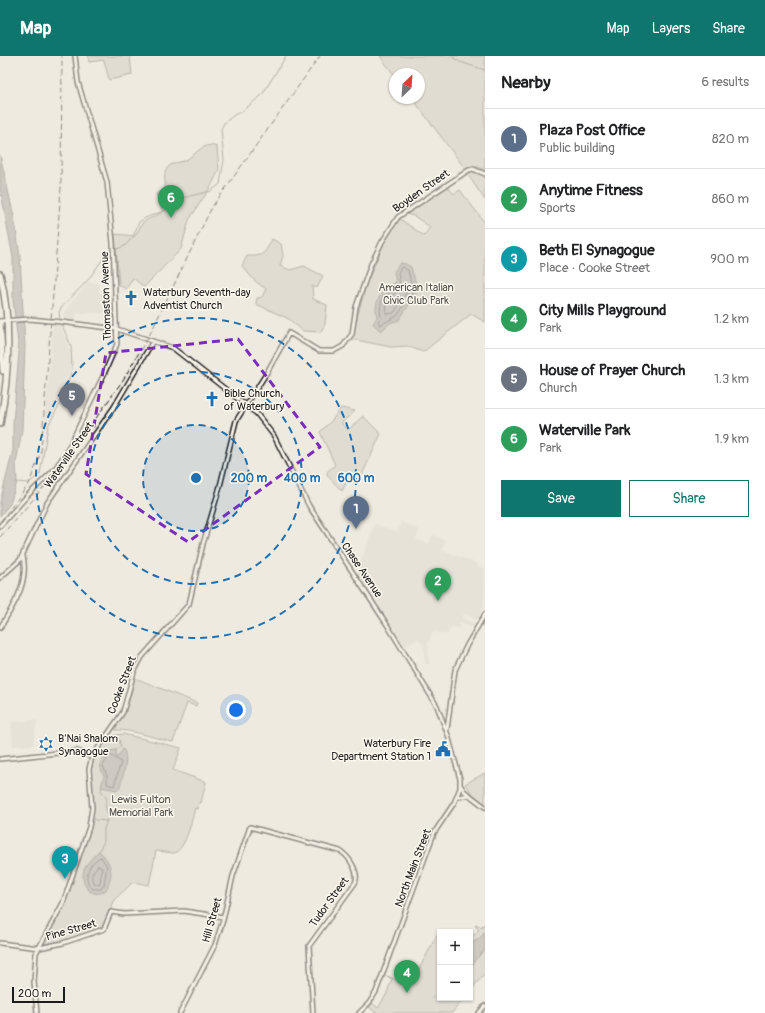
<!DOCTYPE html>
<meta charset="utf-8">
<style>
:root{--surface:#fff;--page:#f2f2f2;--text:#202124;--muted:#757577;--line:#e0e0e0;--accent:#0f766e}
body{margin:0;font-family:Pangolin,sans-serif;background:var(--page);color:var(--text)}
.controls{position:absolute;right:12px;bottom:12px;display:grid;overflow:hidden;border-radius:0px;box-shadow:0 1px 3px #0004}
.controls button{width:36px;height:36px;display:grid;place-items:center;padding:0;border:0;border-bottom:1px solid var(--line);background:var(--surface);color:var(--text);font:20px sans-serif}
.compass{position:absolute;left:389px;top:12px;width:36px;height:36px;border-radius:50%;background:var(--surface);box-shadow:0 1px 3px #0004;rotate:25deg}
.scale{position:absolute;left:12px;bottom:10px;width:53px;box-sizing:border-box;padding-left:4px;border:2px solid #1c1c1c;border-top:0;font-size:11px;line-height:14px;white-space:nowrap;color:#1c1c1c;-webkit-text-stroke:3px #fbf7ec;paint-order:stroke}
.you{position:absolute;left:236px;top:654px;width:14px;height:14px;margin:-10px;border:3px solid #fff;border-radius:50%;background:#1a73e8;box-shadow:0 0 0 6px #1a73e833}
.badge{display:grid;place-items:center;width:26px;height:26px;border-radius:50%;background:var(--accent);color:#fff;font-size:13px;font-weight:700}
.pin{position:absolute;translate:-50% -33px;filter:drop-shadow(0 1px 2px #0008)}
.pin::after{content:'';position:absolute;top:21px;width:14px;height:12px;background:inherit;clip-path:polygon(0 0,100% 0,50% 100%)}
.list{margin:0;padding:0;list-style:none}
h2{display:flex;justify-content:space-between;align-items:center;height:52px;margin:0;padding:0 16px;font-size:17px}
h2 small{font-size:13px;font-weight:400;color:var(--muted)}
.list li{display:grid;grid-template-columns:26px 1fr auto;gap:12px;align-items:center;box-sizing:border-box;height:60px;padding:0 16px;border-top:1px solid var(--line)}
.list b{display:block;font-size:15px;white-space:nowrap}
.list p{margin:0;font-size:13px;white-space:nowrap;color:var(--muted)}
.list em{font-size:13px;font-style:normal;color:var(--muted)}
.actions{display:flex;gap:8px;padding:12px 16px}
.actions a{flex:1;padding:9px 0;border:1px solid var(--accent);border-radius:0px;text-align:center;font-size:14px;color:var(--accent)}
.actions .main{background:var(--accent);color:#fff}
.map{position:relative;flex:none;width:485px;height:957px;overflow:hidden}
header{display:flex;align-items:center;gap:24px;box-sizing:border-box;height:56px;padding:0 20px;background:var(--accent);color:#fff}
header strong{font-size:19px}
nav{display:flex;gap:22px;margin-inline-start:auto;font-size:14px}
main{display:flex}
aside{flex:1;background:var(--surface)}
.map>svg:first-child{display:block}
.built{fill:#dedad1}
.green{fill:#ceccc2;stroke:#75746f}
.water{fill:#a6a39d;stroke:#6f6d69}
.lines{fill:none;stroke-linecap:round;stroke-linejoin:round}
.shore{stroke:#535250;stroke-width:1}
.stream{stroke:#6f6d69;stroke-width:1}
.secondary-casing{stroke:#1c1c1c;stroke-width:6}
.highway-casing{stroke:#1c1c1c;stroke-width:8}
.secondary{stroke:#fbf7ec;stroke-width:3}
.highway{stroke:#fbf7ec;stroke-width:5}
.rail{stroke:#1c1c1c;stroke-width:1;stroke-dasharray:6 3;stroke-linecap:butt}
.secondary-bridge-casing{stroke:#1c1c1c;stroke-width:6;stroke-linecap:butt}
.secondary-bridge{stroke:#fbf7ec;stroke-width:3}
.marked{fill:none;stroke:#7b2cbf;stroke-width:3;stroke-dasharray:8 5;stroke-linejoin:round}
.ring{fill:none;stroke:#1f6fb2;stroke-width:2;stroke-dasharray:7 5}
.labels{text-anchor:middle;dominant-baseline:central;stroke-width:3;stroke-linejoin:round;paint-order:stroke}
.street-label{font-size:11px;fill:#1c1c1c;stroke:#fbf7ec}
.park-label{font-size:11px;fill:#51514e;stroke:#fbf7ec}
.poi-label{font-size:11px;fill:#1c1c1c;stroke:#fbf7ec;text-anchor:start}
.centre{fill:#1f6fb2;stroke:#fbf7ec;stroke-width:2}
.ring-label{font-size:12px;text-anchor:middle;font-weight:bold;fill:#1f6fb2;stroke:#fbf7ec;stroke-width:3;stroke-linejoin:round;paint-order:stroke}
</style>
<header>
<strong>Map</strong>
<nav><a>Map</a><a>Layers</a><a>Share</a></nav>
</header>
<main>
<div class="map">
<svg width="485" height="957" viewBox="0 0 485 957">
<rect width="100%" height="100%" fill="#eeeadf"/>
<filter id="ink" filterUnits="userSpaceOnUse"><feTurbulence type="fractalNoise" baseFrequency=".025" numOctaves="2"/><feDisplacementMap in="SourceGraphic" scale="8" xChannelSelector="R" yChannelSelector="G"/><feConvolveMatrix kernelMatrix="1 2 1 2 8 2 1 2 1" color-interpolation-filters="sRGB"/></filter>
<g filter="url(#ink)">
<path class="built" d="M88,226L99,228V237L113,236L114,257H77L76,265L63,264L64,256Z
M53,268H60L70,296L71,310L62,340L52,360L45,366Z
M401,466L419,474L416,483L429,488L433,479L445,485L442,494L478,508L477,510L485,513L484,549L477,564L464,558L462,562L475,568L473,572L460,566L458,573L452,570L447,579L433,575L428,586L429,608H425L424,589L418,583L404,591L357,515L375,468L397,476Z
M37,664L33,689L13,690L11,666Z"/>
<path class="green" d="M88,0H130L132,19L109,24L104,4L89,6Z
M380,0H485V114L473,109L466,114L412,42H419V18H395V20Z
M211,89L217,91L219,114L211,130L189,164L181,193L144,231L133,222L126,233L119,229L115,178L135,180L143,166L163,156L156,138L165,133C166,127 163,120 166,114C170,106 180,107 186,104C195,99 200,90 211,89Z
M476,116L485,120V144L468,119Z
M447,130L454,138L460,134L485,167V266L471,258L423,296L407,290L391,291L351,283L367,226L388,178L400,163L424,180L430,171L414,160L406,158Z
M272,183L281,188L283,200L280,210L290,214L304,210L323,220L317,232L312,230L313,243L327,249L325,268L321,276L303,275L289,263L256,248L257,242L262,241L266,233L255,225L242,210L247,200C264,201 265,197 272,183Z
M341,352L355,355L341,367L348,374L363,360L381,378L361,421L355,417L352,426L347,425L342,435L328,420L327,416L335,409L320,376L332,364Z
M135,622L197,647L196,650L187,647L173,686C153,682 135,674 115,674L128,649Z
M123,678L181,692L173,714L206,726L201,747L199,746L198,753L195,752C192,763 186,793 174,797L156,795L149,829L133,826L113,845L106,868L102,872L62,885L43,888L64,848L91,771L94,753L91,715L94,703L108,682L114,679Z
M485,717V748L472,737L465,728Z
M485,867V917L470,935V883L479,874L475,870L476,868L481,871Z
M437,879L440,881V942H464L452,957H374L375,956L369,951L372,947L378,952L386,939L392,923L385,919L410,930Z"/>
<path class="water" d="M0,99L14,161L20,200L25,290L22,374L16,407L17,426L10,448L0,460V446L13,394V367L19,296L13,244V202L0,131Z
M400,207L406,208L411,211L418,235L399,264L390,267L381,275L373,268L377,261C373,245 382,233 396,226L394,216Z
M123,693C130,702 122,723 119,733L117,734L101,731L104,720C98,707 99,706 108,695L116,694L117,702Z
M99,795C111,806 115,816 106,834C92,845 79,828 84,814C86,808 94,799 99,795Z
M485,875V894L475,904L470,914V889L482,880Z"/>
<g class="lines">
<path class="shore" d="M402,211L408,214L413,236L397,260L380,269L378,266L381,262L380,255L382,242L400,229L398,217Z
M404,230H407L408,234L394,257L386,258L387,244Z
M110,699L121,706L114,730L107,728V720L103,710Z
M101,801L107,810L104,829L101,833H93C81,824 89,806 101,801Z
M98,810L102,812L100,827L97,828L93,826C90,818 93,815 98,810Z"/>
<path class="stream" d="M451,0L460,6L485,14
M114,194L125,190L133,181L139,166L145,162L176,150L182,142L211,135L220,128L224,104L221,73L224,67L234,59L241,56L262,39L286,0
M60,263L59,256L62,251L88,224L107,197L111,195
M16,426L29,427L40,418L48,370L64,340L72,313L71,290L62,269
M116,694L121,691L119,684
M87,760H89
M93,762L95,764L106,765
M99,795L104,785V773L108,761L105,749L107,743L101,734L102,732
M432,942L440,936"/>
<g class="secondary-casing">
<path id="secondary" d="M0,265L30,263L50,265
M53,265L117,273L173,292L257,358L274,380L309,450L386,567L437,650L448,679L460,723V732L454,747L434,777L376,936L369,947L359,957
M0,470L28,439L54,414L66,397L104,318L117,288L113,187L107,126L78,26L75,0
M0,522L20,504L47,447L114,351L153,285
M0,572C13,550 29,528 23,500
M447,673L455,614L467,589L485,558
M0,703L77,695L92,701
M461,730L464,735L485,751
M458,741L470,739
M0,887L39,892L63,887L104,873L111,856L124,858L184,855L223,861
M37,957L34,926L36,897L63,847L89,771L92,752L89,713L92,701L123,656L134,616L142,601L189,548L203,488L219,434L236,365L266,318L289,277L319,295H334L343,290L352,278L356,251L371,208L382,186L398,161L469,114L473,113L485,118
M180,957L215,889L223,864L233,820L250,771L340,795C349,800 360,817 355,827L309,890L313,957
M479,957L485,950"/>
</g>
<g class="highway-casing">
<path id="highway" d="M0,218C12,267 9,319 0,368
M0,266L3,315"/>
</g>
<use href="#secondary" class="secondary"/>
<use href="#highway" class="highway"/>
<path class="rail" d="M0,466L29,428L41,396L61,132L62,0
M0,481L60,413L123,324L150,278L212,151L320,0"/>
<g class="secondary-bridge-casing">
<path id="secondary-bridge" d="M50,265H53"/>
</g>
<use href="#secondary-bridge" class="secondary-bridge"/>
</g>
</g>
<path d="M0 0H485V957H0ZM238,283L320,391L188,486L86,418L106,297Z" fill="#eeeadf" fill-opacity=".55" fill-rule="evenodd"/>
<path class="marked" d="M238,283L320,391L188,486L86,418L106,297Z"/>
<circle cx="196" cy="422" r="53" fill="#1f6fb2" fill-opacity=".12"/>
<g class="ring">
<circle cx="196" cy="422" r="53"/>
<circle cx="196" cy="422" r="106"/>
<circle cx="196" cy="422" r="160"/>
</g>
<defs>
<g id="church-bare" transform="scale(1.2)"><path d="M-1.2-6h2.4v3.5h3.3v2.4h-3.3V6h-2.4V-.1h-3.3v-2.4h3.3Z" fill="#1f6fb2" stroke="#fbf7ec" stroke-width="2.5" paint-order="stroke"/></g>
<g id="synagogue-bare" transform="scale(1.2)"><path d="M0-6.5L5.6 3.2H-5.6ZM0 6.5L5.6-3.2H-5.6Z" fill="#1f6fb2" stroke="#fbf7ec" stroke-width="2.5" paint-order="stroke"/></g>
<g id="civic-bare" transform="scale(1.2)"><path d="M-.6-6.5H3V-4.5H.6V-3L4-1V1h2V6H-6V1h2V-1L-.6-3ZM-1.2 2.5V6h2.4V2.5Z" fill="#1f6fb2" stroke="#fbf7ec" stroke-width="2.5" paint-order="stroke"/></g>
</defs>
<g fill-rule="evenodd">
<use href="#church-bare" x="131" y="242"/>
<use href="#church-bare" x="212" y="343"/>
<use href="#synagogue-bare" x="46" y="688"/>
<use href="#civic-bare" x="443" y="693"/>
</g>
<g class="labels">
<g class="street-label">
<text transform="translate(421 135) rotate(-35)">Boyden Street</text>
<text transform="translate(106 240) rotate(-92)">Thomaston Avenue</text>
<text transform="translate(69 399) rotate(-55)">Waterville Street</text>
<text transform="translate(362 514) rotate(56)">Chase Avenue</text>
<text transform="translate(122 629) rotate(-69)">Cooke Street</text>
<text transform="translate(413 812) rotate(-69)">North Main Street</text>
<text transform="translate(329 846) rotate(-54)">Tudor Street</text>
<text transform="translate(212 864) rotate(-74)">Hill Street</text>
<text transform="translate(71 874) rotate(-16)">Pine Street</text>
</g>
<g class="park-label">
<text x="416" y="231">American Italian<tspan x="416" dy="13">Civic Club Park</tspan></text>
<text x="141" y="743">Lewis Fulton<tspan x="141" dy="13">Memorial Park</tspan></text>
</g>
<g class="poi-label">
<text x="143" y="236">Waterbury Seventh-day<tspan x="143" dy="13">Adventist Church</tspan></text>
<text x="224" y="337">Bible Church<tspan x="224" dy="13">of Waterbury</tspan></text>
<text x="58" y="682">B'Nai Shalom<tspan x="58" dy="13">Synagogue</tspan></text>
<text x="431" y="687" text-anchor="end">Waterbury Fire<tspan x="431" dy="13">Department Station 1</tspan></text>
</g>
</g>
<circle cx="196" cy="422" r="6" class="centre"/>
<g class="ring-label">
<text x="249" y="426">200 m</text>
<text x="302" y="426">400 m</text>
<text x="356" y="426">600 m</text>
</g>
</svg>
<div class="controls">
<button>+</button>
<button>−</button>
</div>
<svg class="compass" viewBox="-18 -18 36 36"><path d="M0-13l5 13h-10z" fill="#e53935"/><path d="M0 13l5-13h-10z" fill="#757577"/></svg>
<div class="scale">200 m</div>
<div class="you"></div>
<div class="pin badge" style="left:356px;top:473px;background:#5c6f8a">1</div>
<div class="pin badge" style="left:438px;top:545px;background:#2e9e5b">2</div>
<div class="pin badge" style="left:65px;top:823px;background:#0f9aa8">3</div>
<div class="pin badge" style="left:407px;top:937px;background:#2e9e5b">4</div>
<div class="pin badge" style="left:72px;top:360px;background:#6b7280">5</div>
<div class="pin badge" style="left:171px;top:162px;background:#2e9e5b">6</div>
</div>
<aside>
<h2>Nearby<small>6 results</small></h2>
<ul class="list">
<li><span class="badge" style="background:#5c6f8a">1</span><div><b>Plaza Post Office</b><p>Public building</p></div><em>820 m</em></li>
<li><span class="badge" style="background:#2e9e5b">2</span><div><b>Anytime Fitness</b><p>Sports</p></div><em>860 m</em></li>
<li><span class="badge" style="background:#0f9aa8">3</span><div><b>Beth El Synagogue</b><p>Place · Cooke Street</p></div><em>900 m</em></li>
<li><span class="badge" style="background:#2e9e5b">4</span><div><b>City Mills Playground</b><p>Park</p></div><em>1.2 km</em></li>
<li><span class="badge" style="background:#6b7280">5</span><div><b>House of Prayer Church</b><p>Church</p></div><em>1.3 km</em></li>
<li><span class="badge" style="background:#2e9e5b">6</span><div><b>Waterville Park</b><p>Park</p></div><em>1.9 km</em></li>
</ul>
<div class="actions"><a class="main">Save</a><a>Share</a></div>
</aside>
</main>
